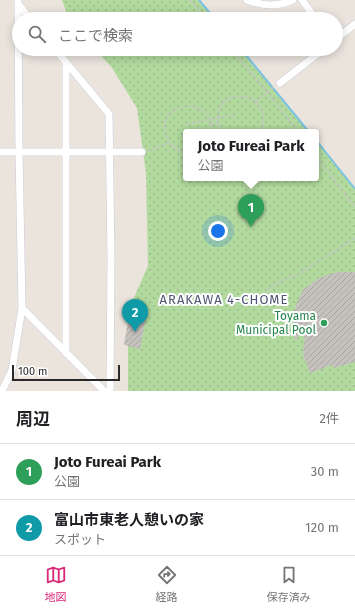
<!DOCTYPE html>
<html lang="ja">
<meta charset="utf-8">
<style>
:root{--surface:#fff;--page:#f2f2f2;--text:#202124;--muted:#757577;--line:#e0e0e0;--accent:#db2777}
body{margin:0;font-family:"Fira Sans","Noto Sans JP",sans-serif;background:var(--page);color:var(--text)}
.scale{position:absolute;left:12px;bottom:10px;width:108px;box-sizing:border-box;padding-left:4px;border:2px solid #292929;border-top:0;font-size:11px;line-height:14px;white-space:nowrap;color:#292929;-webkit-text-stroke:3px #fff;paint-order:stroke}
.you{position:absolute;left:218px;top:231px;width:14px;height:14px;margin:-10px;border:3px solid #fff;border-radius:50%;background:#1a73e8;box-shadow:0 0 0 6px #1a73e833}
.badge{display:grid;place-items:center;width:26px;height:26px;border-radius:50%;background:var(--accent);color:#fff;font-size:13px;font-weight:700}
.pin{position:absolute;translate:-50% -33px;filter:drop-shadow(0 1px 2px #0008)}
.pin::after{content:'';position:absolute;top:21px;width:14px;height:12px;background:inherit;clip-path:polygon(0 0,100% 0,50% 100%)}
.popup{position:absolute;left:183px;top:129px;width:136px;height:52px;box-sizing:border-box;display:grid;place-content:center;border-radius:4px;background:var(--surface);filter:drop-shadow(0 1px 3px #0005);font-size:13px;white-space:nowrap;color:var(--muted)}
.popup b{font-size:15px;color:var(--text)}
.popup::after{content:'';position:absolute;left:50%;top:100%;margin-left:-8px;border:8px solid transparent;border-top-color:var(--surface)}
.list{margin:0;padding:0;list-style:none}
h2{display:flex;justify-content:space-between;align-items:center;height:52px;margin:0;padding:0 16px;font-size:17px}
h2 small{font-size:13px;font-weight:400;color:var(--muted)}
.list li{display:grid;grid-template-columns:26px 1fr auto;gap:12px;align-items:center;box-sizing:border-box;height:56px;padding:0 16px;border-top:1px solid var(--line)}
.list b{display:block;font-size:15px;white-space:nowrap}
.list p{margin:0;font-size:13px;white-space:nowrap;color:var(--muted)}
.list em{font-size:13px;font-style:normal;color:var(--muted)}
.icon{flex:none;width:22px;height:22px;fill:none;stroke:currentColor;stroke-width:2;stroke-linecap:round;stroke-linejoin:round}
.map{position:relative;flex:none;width:355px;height:391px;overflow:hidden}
.search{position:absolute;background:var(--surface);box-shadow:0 2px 10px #0003;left:12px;right:12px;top:12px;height:44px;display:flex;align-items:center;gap:10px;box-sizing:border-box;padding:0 14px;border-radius:22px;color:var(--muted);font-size:15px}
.sheet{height:164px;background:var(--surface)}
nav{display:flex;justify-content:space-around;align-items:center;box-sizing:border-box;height:56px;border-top:1px solid var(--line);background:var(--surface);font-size:11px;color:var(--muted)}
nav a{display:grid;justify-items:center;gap:2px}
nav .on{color:var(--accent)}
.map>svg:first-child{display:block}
.grass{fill:url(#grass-dots)}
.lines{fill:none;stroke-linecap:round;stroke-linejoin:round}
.stream{stroke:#7bc3e0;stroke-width:2}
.building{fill:url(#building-hatch)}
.minor-casing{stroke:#cbcdd9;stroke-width:8}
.path{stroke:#c3c3c3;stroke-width:1.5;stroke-dasharray:3 2;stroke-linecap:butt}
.minor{stroke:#fff;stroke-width:7}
.path-bridge{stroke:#c3c3c3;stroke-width:1.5;stroke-dasharray:3 2;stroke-linecap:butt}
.leisure-dot{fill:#2e9e5b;stroke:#fff;stroke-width:1.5}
.labels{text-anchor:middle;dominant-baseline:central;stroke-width:4;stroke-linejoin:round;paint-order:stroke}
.leisure-label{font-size:12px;fill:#27864d;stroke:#fff;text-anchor:end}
.neighbourhood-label{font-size:13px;letter-spacing:1px;fill:#4f5574;stroke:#fff}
</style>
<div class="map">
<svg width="355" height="391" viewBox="0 0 355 391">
<defs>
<pattern id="grass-dots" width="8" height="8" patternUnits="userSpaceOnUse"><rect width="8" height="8" fill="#b2da9f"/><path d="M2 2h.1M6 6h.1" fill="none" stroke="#99bb89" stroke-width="1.8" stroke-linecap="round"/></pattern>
<pattern id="building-hatch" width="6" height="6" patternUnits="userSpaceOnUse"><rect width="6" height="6" fill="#c5c1bc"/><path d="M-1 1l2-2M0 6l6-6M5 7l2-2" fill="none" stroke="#a9a6a2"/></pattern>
</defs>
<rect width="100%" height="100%" fill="#eae4dd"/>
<path class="grass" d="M62,0H198L214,19H69Z
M95,49H240L309,132H186V178H316V140L355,189V391H128V311L148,266L146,173L137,108L112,68Z"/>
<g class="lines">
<path class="stream" d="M199,0L215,19
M241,49L309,132
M316,140L355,189"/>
</g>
<path class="building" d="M340,272H355V362L334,368L332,365L310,373L303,354L305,333L298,332V339H294V316L296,305L303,290L316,280L329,274Z
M129,315L146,318L140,349L124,345Z"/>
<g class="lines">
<g class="minor-casing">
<path id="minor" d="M247,0C262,6 278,7 293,0
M302,0L316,19
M19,5L30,19
M336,39L355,24
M55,49L109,114L111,259L110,391
M66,62V353
M280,83L324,49
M0,152H142
M22,308L104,391
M2,391L12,370L22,308L19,152L18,0"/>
</g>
<path class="path" d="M190,0L206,19
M231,49L267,92L298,132
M256,102L267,92L275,86
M211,124L218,123
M222,132C218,126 217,118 219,111C229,80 279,103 259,132
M148,151L168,143
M186,152C177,150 171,147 167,138C151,105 212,90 211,132
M316,156L355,207
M266,291L287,278L298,275L355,238"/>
<use href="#minor" class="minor"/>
<path class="path-bridge" d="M187,124L234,115"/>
</g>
<circle class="leisure-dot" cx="324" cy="323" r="4"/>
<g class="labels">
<g class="leisure-label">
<text x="316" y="316">Toyama<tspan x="316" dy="14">Municipal Pool</tspan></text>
</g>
<g class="neighbourhood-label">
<text x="224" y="299">ARAKAWA 4-CHOME</text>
</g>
</g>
</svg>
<div class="scale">100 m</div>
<div class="you"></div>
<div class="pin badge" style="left:251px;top:227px;background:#2e9e5b">1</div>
<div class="popup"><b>Joto Fureai Park</b>公園</div>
<div class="pin badge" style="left:135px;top:332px;background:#0f9aa8">2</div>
<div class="search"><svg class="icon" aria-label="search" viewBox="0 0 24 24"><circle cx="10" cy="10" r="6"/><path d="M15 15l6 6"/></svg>ここで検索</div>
</div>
<section class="sheet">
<h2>周辺<small>2件</small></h2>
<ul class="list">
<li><span class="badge" style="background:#2e9e5b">1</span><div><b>Joto Fureai Park</b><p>公園</p></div><em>30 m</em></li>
<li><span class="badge" style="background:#0f9aa8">2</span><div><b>富山市東老人憩いの家</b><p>スポット</p></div><em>120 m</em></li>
</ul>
</section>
<nav>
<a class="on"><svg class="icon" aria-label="map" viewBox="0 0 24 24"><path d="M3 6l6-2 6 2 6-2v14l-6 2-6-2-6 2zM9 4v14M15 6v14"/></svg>地図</a>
<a><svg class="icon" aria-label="directions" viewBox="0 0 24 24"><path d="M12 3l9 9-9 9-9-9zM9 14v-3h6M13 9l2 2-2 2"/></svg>経路</a>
<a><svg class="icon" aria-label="saved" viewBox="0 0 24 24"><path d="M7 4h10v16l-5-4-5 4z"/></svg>保存済み</a>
</nav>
